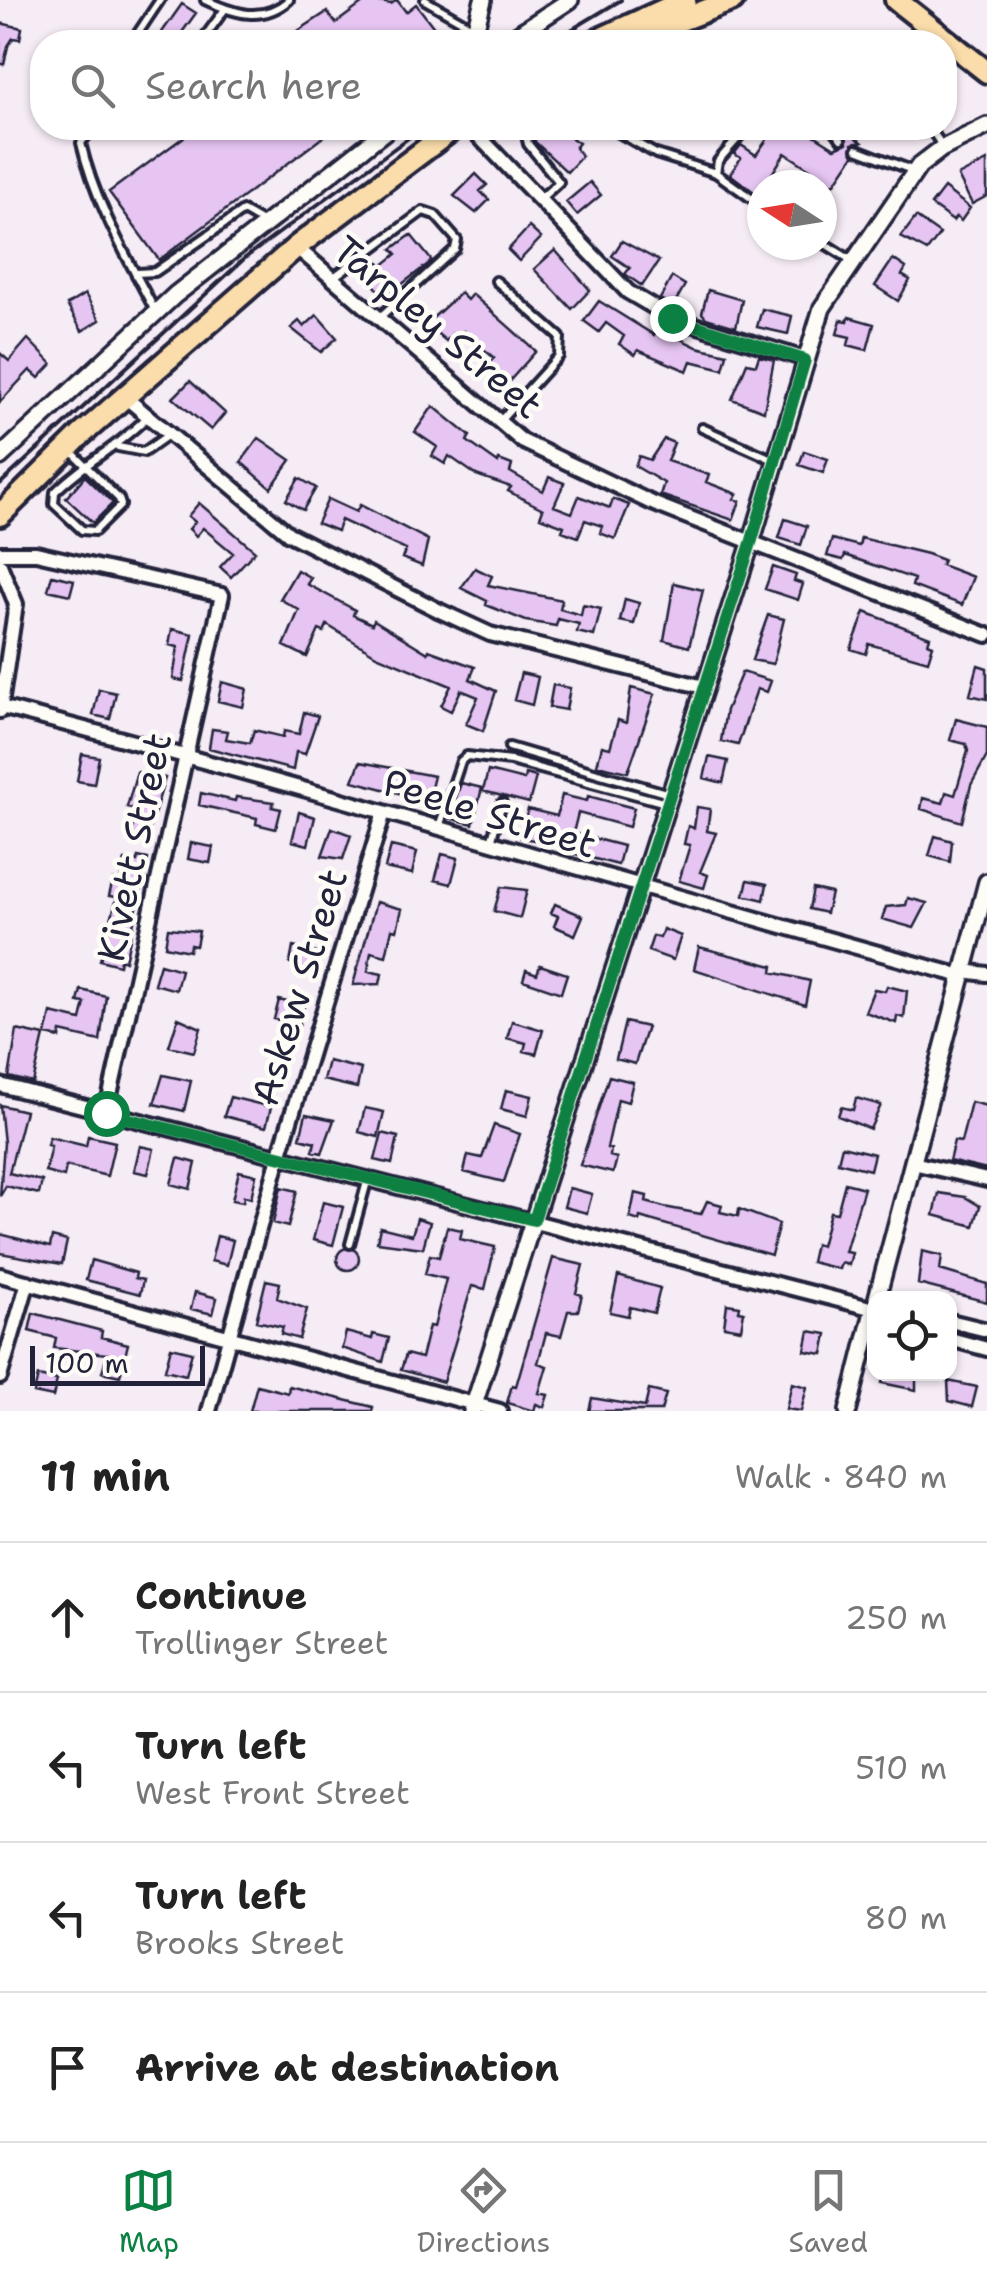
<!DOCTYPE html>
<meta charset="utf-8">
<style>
:root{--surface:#fff;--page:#f2f2f2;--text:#222;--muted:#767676;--line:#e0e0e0;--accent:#0b8043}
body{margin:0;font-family:"Shantell Sans",sans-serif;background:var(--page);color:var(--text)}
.controls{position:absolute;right:30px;bottom:30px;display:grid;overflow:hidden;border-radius:20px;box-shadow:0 2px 8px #0004}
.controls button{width:90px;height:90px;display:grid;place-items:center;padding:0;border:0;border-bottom:2px solid var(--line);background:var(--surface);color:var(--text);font:50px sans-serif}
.compass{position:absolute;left:747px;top:170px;width:90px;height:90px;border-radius:50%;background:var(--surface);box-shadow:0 2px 8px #0004;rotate:282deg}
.scale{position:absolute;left:30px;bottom:25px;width:175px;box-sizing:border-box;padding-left:10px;border:5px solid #22223b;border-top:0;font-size:28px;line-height:35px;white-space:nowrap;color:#22223b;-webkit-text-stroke:8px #fdfcf7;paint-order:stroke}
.stop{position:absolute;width:30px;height:30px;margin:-22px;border:8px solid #0b8043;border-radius:50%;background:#fff}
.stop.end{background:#0b8043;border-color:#fff;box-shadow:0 2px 10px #0008}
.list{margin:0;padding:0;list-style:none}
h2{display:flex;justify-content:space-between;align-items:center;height:130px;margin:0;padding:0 40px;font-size:42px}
h2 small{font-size:32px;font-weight:400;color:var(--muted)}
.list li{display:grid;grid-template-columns:65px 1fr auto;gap:30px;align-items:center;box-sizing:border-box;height:150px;padding:0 40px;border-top:2px solid var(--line)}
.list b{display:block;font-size:38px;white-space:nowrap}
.list p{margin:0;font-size:32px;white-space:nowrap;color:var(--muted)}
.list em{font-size:32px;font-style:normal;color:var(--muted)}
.icon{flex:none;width:55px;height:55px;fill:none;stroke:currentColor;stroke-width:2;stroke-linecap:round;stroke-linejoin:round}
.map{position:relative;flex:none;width:987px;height:1411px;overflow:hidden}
.search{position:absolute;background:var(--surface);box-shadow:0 2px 8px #0004;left:30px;right:30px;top:30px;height:110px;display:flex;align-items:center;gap:25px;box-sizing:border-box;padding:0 35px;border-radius:40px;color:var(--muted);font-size:38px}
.sheet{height:730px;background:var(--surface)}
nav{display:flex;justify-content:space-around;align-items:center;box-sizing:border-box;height:140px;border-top:2px solid var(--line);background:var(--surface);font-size:28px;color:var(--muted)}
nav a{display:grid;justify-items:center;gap:5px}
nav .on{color:var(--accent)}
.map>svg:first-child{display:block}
.building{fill:#e6c5f2;stroke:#22223b;stroke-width:2.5}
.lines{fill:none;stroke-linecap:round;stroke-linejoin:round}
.service-casing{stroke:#22223b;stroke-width:14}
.minor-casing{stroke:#22223b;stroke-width:20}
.tertiary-casing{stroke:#22223b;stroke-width:22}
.primary-casing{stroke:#22223b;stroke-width:28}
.trunk-casing{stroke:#22223b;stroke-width:28}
.service{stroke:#fdfcf7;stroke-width:6}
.minor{stroke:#fdfcf7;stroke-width:12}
.tertiary{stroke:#fdfcf7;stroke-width:15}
.primary{stroke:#fbddab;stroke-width:20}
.trunk{stroke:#fbddab;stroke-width:20}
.rail{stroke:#22223b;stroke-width:4}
.route{stroke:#0b8043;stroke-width:12}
.labels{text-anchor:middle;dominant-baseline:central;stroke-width:9;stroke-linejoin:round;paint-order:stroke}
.street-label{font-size:38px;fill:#22223b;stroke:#fdfcf7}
</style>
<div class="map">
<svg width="987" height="1411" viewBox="0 0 987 1411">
<rect width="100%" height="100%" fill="#f6ecf6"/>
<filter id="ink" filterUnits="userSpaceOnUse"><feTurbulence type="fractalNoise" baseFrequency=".01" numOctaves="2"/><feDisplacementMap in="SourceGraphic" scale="20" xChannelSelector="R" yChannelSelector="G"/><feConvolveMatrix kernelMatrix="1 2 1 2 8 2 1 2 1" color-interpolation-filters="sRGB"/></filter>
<g filter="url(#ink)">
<path class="building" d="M367,0L391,4L397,0L406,12L416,4L445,42H281L327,12L336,23Z
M182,4L196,13L175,42H155Z
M0,23L22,28L20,39L13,38L8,46L4,64H0Z
M196,128H335L159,260L109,192Z
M545,128H557L579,143L575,148L582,156L567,172L534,141Z
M775,128H803L835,148L847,143L846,131L862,142L852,144L854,155L835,183L829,185H808L816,173L785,153L770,177L783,185H762V198L730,174L741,158L734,154L741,145L756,155Z
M987,161V196L972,204L958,176Z
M476,174L487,185L480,191L489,200L476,213L454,196Z
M590,182L601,195L577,215L566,202Z
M944,188L970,208L961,221L956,217L953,221L931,205Z
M916,217L940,234L927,251L901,237Z
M529,227L541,238L519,261L508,250Z
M411,235L432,261L384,298L362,268L376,258L382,266L397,254L392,249Z
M622,241L659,261L642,286L625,274L630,268L612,256Z
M555,250L590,290L572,309L534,269Z
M893,259L906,268L902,275L910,280L898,301L875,286Z
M672,277L685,285L673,306L660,299Z
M708,290L742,300L736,327L706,318L702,313Z
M460,293L467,300L472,294L536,351L505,386L488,364L494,358L464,331L457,340L452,334L446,341L426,324Z
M85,294L100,320L82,331L67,305Z
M599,301L654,335L658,328L697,347L727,354L723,369L691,361L687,371L638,350L635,355L619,344L624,336L606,323L599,332L584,321Z
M762,309L792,316L788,334L757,327Z
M317,315L337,338L321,352L291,328L299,321L304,327Z
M849,317L874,324L867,350L848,345L850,337L837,334L841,320L848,321Z
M28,339L52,364L39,378L30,370L0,402V353L9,361Z
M759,356L774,360L764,411L732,399L747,363L756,365Z
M190,381L225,413L211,430L173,398Z
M433,406L470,436L467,441L498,463L499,460L512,465L510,472L543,491L549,477L564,483L554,506L572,513L579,496L610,508L613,499L629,505L615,539L600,533L602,526L585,520L578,537L562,531L564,526L540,517L543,509L508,491L511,487L476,475L449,456L445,464L432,456L437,447L415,432Z
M259,438L291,460L271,488L241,462Z
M664,439L674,443L667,461L709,475L706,482L737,494L734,499L740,501L733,520L660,495L664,483L635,466L639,456L650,460Z
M804,451L828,459L823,473L799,465Z
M85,476L113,503L93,523L66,498Z
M299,478L316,488L303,510L286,500Z
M328,499L356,512L360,505L428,540L422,566L402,558L406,550L341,520L337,531L317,523Z
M199,503L255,551L231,577L220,567L233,553L203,528L196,536L189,529L195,522L188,516Z
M785,519L807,526L801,545L779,538Z
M861,538L927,554L943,560L941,565L973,577L962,605L912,586L914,579L845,555L843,560L827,556L832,539L859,546Z
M773,567L796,575L794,581L803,584L798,600L765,589Z
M475,568L492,576L488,585L562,600L560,609L581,615L583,605L601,609L594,636L577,632L579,624L558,619L556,626L526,621L486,605L487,601L461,588Z
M297,570L311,578L307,584L355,610L353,615L372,624L374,620L428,653L429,650L475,667L470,679L496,691L483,731L466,724L478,697L461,690L451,711L441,706L451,686L376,655L327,625L324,632L319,630L307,657L284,646L299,610L280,599Z
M52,575L74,580L70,595L48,590Z
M674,583L703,590L689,647L664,640Z
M625,599L639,603L634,624L620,621Z
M865,612L930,637L928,643L933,645L928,661L869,644L866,654L851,649Z
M768,615L784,619L773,664L752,660Z
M172,629L193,634L183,681L173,679L178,647L169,645Z
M978,665L987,668V699L970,695Z
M742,672L771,681L767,692L757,689L738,745L721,741L726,710Z
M521,673L538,677L532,705L514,700Z
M222,682L247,689L243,707L218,701Z
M553,685L570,688L566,710L549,707Z
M631,688L655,694L628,772L597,765L602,746L610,748L618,720L626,723Z
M99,689L116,693L110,719L93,715Z
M304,712L318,716L305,754L296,752L293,770L209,748L212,729L228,731L226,739L250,743L254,730L283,737L284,731L299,734Z
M956,719L987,727V756L971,785L962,822L921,809L923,798L943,803L946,792L955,795L968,751L966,744L950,740Z
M82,754L99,757L94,784L77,781Z
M709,757L728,761L723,783L704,778Z
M360,762L434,776L426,808L405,802L406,795L353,781Z
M488,771L524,780L525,774L536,777L529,803L483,791Z
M137,772L165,778L145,845L129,841L136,815V809L127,807Z
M461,783L482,788L473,824L449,818Z
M201,793L235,801L236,797L274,802L272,807L281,809L276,829L256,824L257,818L199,805Z
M562,795L587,801L588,796L634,808L629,827L578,813L573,833L623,846L618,865L572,853L574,846L521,838L528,809L557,816Z
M697,807L710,809L707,831L716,833L700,872L708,875L704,888L679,881L690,845L684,844L688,826L694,828Z
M299,812L315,817L308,845L292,841Z
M332,828L351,835L343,859L322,856Z
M935,836L952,841L950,862L929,856Z
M191,843L213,847L210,863L188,859Z
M391,846L417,852L412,874L385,868Z
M442,854L458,858L451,884L435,880Z
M138,857L148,859L125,961L120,959L119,965L100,960L117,897L109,896L113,880L120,881L125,860L137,862Z
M748,880L767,884L764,900L744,895Z
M501,887L527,890L520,918L494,911Z
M813,889L831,893L826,913L809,909Z
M908,898L927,903L914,928L882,919L886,907L906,905Z
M376,902L402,909L397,930L392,929L386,956L371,952L368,971L382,974L380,984L353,985Z
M555,904L583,916L575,935L554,926L558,916L551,913Z
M168,928L199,931L196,946L190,945L189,951L165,946Z
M663,929L681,936L673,960L648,951L653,936L660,938Z
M293,947L320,954L315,974L290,963Z
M699,947L773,966L772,972L810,981L805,1005L694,969Z
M160,964L181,970L176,990L154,984Z
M540,965L567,974L561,993L523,980L526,970L537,974Z
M887,986L907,991L904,1018L897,1016L896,1023L865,1012L874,989L885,991Z
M81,990L106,996L100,1041L61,1032L60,1038L46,1035L51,1013L81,1020L85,1003L78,1002Z
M279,1000L304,1006L299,1025L274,1019Z
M178,1018L201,1028L194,1052L169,1046Z
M512,1021L543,1030L536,1054L524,1051L526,1043L507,1038Z
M625,1022L647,1027L635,1064L616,1059Z
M17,1030L44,1036L33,1083L9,1077Z
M328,1061L361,1069L357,1088L323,1080Z
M163,1075L191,1081L184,1111L154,1104Z
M609,1076L633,1082L628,1102L618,1099L607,1148L611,1149L610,1156L617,1158L613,1173L580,1165Z
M506,1090L532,1096L527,1116L501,1109Z
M230,1097L271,1107L266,1127L224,1116Z
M856,1098L881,1105L870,1129L838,1116L841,1107L853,1110Z
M971,1102L987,1106V1170L949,1161L954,1141L961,1142Z
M0,1105L25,1111L9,1173L42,1181L39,1194L6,1186L0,1196L4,1143Z
M365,1108L384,1112L378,1137L359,1132Z
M306,1114L334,1120L322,1153L313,1151L315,1142L300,1138Z
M494,1125L520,1134L504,1182L464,1172L468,1155L482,1158Z
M382,1133L398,1137L392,1164L375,1160Z
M88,1136L115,1142L107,1176L66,1166L64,1177L45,1172L51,1146L47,1145L49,1137L86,1146Z
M140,1146L154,1149L148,1174L134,1171Z
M842,1146L874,1154L870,1170L838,1162Z
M178,1158L196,1163L190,1189L171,1184Z
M239,1171L256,1175L251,1198L244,1196L243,1202L232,1200Z
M845,1183L864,1188L845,1252L852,1253L849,1265L841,1263L839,1269L811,1262L815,1244L821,1246L830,1212L837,1213Z
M281,1187L297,1191L288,1227L273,1223Z
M569,1188L592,1194L587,1213L564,1207Z
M635,1193L647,1196L646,1202L664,1207L701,1214L707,1201L722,1205L720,1212L738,1216L739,1209L779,1224L771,1255L640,1217L639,1221L630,1218Z
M939,1193L965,1197L980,1206L974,1226L934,1215Z
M323,1202L343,1207L333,1245L313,1240Z
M417,1218L430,1222L423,1248L377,1242L380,1227L412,1235Z
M447,1227L462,1230L460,1239L495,1247L485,1289L472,1286L443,1382L401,1370L406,1354L421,1358L429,1326L434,1327L446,1279L425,1274L430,1255L439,1257Z
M0,1234L50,1247L52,1237L67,1241L62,1264L0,1253Z
M217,1236L233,1240L227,1265L211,1261Z
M337 1259a11 11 0 1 1 22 0a11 11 0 1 1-22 0Z
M922,1251L942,1256L940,1270L987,1284V1302L918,1284Z
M553,1258L583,1265L576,1293L582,1295L578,1311H568L561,1336L546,1333L538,1363L547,1366L539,1393L548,1395L544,1407L536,1404L534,1411L507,1403L512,1385L516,1386Z
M91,1260L136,1273L135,1278L143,1280L140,1294L86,1280Z
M618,1276L660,1288L654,1313L630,1307L628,1316L610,1312Z
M266,1280L280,1283L277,1298L307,1309L299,1339L281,1334L283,1327L256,1321Z
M195,1292L217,1298L213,1314L191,1309Z
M727,1304L740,1306L739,1311L744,1312L741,1329L724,1326Z
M33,1313L102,1331L101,1337L128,1344L120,1376L102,1372L107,1354L54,1348L56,1338L29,1331Z
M809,1331L827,1334L823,1354L805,1351Z
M346,1332L372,1339L373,1334L389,1338L383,1362L342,1348Z
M171,1347L192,1352L186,1375L165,1370Z
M884,1374H916V1390L882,1383Z
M38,1376L57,1380L53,1397L34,1393Z
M948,1381L977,1387L972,1407L949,1401Z
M792,1383L807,1387L801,1411L786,1409Z
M257,1385L288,1393L289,1386L373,1407L372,1411H250Z
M649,1390L666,1394L661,1411H589L592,1398L645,1407Z"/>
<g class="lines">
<g class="service-casing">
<path id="service" d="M205,0C236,14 262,23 289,0
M425,0L472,27
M132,42L160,0
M201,42L225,9
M93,128L81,143C95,203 127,257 155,311
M524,128L528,144L559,182L539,200
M610,128L656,154L716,173
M747,128L718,161L716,173L762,206
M833,128L841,139
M930,128L943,147
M857,149L914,171
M822,242L851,260
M137,273L155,272L243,211L264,223
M334,277L423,211L435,215L457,240L455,249L380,317
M496,281L560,337L559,356L500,421
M702,428L774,460
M118,447L144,452L168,435
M69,449L119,499L121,505L95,531L82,530L54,504L55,492C85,462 116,449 147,417
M509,747L669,794
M439,827L461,761L467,756L511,761L666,803
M491,842L502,803
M350,1244L368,1178"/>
</g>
<g class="minor-casing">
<path id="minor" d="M471,128L628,292L672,318L805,359
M296,247L522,441L652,503L987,635
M125,397L289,534L440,611L490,634L704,687
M0,553H36L222,595L106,1113
M0,565L16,604L0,711
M1,707C323,790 641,889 962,976
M963,971L987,974
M0,1085L874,1309
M913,1163L987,1180
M0,1275L500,1411
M950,1321L987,1330
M950,1339L987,1349
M0,1377L28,1282
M209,1411L279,1157L384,812"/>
</g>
<g class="tertiary-casing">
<path id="tertiary" d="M472,42L483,0
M506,42L570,0
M0,457L175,295L389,128
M877,1298L987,882
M472,1411L752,540L822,308L919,166L941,149L987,126
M848,1411L874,1308"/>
</g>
<g class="primary-casing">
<path id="primary" d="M896,0L987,72"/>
</g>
<g class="trunk-casing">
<path id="trunk" d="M593,42L685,0
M624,42L733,0
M0,515L81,435L296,247L454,128"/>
</g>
<use href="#service" class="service"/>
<use href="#minor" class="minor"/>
<use href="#tertiary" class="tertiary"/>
<use href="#primary" class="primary"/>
<use href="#trunk" class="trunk"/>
<path class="rail" d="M551,42L621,0
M0,484L245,258L422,128"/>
</g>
</g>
<g class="lines" filter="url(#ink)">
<path class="route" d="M106,1113L534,1220L752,540L805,360L672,318"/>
</g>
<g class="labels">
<g class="street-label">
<text transform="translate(438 327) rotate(40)">Tarpley Street</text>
<text transform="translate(490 813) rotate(17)">Peele Street</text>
<text transform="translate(134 847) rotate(-78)">Kivett Street</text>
<text transform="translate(299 987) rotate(-73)">Askew Street</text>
</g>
</g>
</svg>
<div class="controls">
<button><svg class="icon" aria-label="locate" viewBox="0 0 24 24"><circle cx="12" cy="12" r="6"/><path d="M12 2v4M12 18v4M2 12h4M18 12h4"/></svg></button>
</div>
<svg class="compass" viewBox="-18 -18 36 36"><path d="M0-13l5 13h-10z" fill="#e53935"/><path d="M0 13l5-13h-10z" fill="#767676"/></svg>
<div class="scale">100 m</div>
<div class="stop" style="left:106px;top:1113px"></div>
<div class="stop end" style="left:672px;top:318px"></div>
<div class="search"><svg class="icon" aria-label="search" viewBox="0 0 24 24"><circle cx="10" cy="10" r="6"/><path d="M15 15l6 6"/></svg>Search here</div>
</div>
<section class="sheet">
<h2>11 min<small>Walk · 840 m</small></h2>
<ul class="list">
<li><svg class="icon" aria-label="ahead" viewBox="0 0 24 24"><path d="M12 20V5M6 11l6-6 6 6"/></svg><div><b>Continue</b><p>Trollinger Street</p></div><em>250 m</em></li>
<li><svg class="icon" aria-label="left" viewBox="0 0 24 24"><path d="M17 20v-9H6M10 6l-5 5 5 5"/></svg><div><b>Turn left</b><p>West Front Street</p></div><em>510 m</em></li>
<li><svg class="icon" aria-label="left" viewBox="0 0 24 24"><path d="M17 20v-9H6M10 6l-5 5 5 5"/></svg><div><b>Turn left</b><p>Brooks Street</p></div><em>80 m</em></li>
<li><svg class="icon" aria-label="arrive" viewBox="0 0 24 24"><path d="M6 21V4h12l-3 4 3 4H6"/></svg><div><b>Arrive at destination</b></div></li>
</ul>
</section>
<nav>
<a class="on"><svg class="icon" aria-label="map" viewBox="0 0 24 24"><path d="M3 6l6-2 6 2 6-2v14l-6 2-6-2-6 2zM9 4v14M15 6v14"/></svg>Map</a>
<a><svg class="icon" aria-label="directions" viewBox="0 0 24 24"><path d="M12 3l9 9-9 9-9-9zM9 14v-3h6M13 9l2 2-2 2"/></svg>Directions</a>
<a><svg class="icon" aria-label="saved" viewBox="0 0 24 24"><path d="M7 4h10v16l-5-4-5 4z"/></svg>Saved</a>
</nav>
